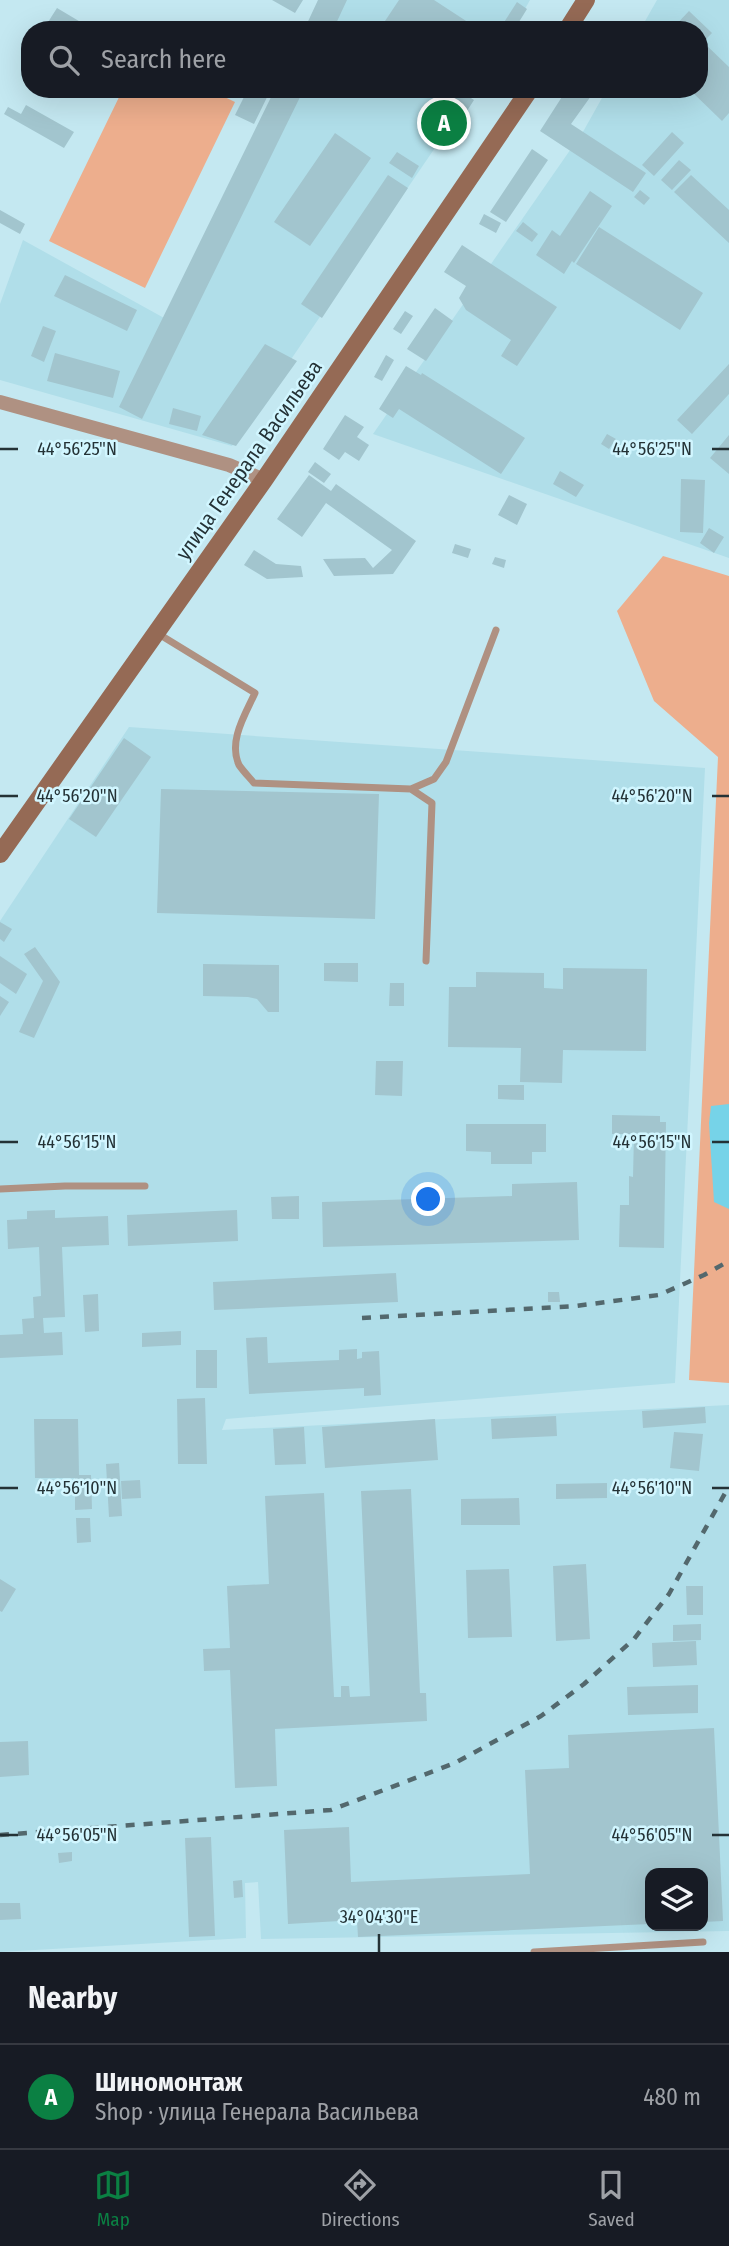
<!DOCTYPE html>
<meta charset="utf-8">
<style>
:root{--surface:#171b24;--page:#242831;--text:#f1f3f6;--muted:#9ea1a6;--line:#363941;--accent:#0b8043}
body{margin:0;font-family:"Fira Sans Condensed",sans-serif;background:var(--page);color:var(--text)}
.controls{position:absolute;right:21px;bottom:21px;display:grid;overflow:hidden;border-radius:14px;box-shadow:0 7px 28px #0002}
.controls button{width:63px;height:63px;display:grid;place-items:center;padding:0;border:0;border-bottom:2px solid var(--line);background:var(--surface);color:var(--text);font:35px sans-serif}
.you{position:absolute;left:429px;top:1200px;width:24px;height:24px;margin:-18px;border:5px solid #fff;border-radius:50%;background:#1a73e8;box-shadow:0 0 0 10px #1a73e833}
.badge{display:grid;place-items:center;width:46px;height:46px;border-radius:50%;background:var(--accent);color:#fff;font-size:23px;font-weight:700}
.pin{position:absolute;translate:-50% -50%;border:4px solid #fff;box-shadow:0 2px 7px #0006}
.list{margin:0;padding:0;list-style:none}
h2{display:flex;justify-content:space-between;align-items:center;height:91px;margin:0;padding:0 28px;font-size:30px}
h2 small{font-size:23px;font-weight:400;color:var(--muted)}
.list li{display:grid;grid-template-columns:46px 1fr auto;gap:21px;align-items:center;box-sizing:border-box;height:105px;padding:0 28px;border-top:2px solid var(--line)}
.list b{display:block;font-size:26px;white-space:nowrap}
.list p{margin:0;font-size:23px;white-space:nowrap;color:var(--muted)}
.list em{font-size:23px;font-style:normal;color:var(--muted)}
.icon{flex:none;width:38px;height:38px;fill:none;stroke:currentColor;stroke-width:2;stroke-linecap:round;stroke-linejoin:round}
.map{position:relative;flex:none;width:729px;height:1952px;overflow:hidden}
.search{position:absolute;background:var(--surface);box-shadow:0 7px 28px #0002;left:21px;right:21px;top:21px;height:77px;display:flex;align-items:center;gap:18px;box-sizing:border-box;padding:0 24px;border-radius:28px;color:var(--muted);font-size:26px}
.sheet{height:196px;background:var(--surface)}
nav{display:flex;justify-content:space-around;align-items:center;box-sizing:border-box;height:98px;border-top:2px solid var(--line);background:var(--surface);font-size:19px;color:var(--muted)}
nav a{display:grid;justify-items:center;gap:4px}
nav .on{color:var(--accent)}
.map>svg:first-child{display:block}
.built{fill:#b0dee9;fill-rule:evenodd}
.green{fill:#edae8d}
.water{fill:#76d3e8}
.building{fill:#a2c5ce}
.lines{fill:none;stroke-linecap:round;stroke-linejoin:round}
.lane{stroke:#af9182;stroke-width:7}
.street{stroke:#af9182;stroke-width:14}
.secondary{stroke:#956a55;stroke-width:18}
.rail{stroke:#53686d;stroke-width:4.5;stroke-dasharray:9 9;stroke-linecap:butt}
.ticks{fill:none;stroke:#243236;stroke-width:2.5}
.labels{text-anchor:middle;dominant-baseline:central;stroke-width:5;stroke-linejoin:round;paint-order:stroke}
.street-label{font-size:21px;fill:#243236;stroke:#d1f6ff}
.ticks-label{font-size:18px;text-anchor:middle;fill:#243236;stroke:#d1f6ff;stroke-width:5;stroke-linejoin:round;paint-order:stroke}
</style>
<div class="map">
<svg width="729" height="1952" viewBox="0 0 729 1952">
<rect width="100%" height="100%" fill="#c4e8f1"/>
<path class="built" d="M343,0H530L513,30H329Z
M657,0H729V558L373,434L584,130L607,89H699V30H640Z
M300,89H475L232,446L0,380V304L23,240L184,329Z
M129,727L705,768L675,1383L226,1419L222,1430L729,1405V1931L261,1939L258,1882L245,1883L246,1938L0,1952V921ZM650,1873H703V1926H650Z"/>
<path class="green" d="M123,89H208L235,102L145,288L49,241Z
M663,556L729,576V1383L689,1380L718,757L654,701L617,611Z"/>
<path class="water" d="M729,1104V1209L714,1202L709,1123L711,1106Z"/>
<path class="building" d="M272,0H303L295,13Z
M318,0H347L333,30H304Z
M399,0H434L480,30H379Z
M517,2L527,9L514,30H499Z
M57,8L94,30H43Z
M689,11L712,33L703,42L729,67V113L722,121L689,89H699V30H671Z
M248,89H271L254,124L235,115Z
M275,89H304L142,419L119,407Z
M451,89H457L474,100L443,148L422,134Z
M567,89H596L571,124L646,173L633,192L540,131Z
M26,105L74,132L64,148L4,114L8,107L21,114Z
M672,132L684,143L654,176L642,165Z
M335,133L371,158L310,246L274,222Z
M532,149L548,160L506,222L490,212Z
M397,152L419,166L412,178L389,163Z
M679,160L691,170L672,190L661,180Z
M388,175L408,188L322,318L301,304Z
M691,175L729,210V243L674,192Z
M640,190L650,198L644,205L634,197Z
M590,191L612,206L574,263L572,261L564,274L536,255L552,230L560,236Z
M0,210L25,224L20,234L0,223Z
M484,214L501,223L496,233L479,224Z
M523,222L538,234L532,242L516,231Z
M599,227L703,293L680,330L576,264Z
M462,245L557,307L517,366L501,356L511,340L466,310L459,298L466,286L444,272Z
M65,275L137,310L127,331L54,296Z
M435,308L453,321L426,361L407,349Z
M405,311L413,316L401,334L393,329Z
M43,326L56,331L44,362L31,356Z
M265,344L297,361L236,446L202,435Z
M55,353L120,371L113,398L47,381Z
M386,355L394,360L382,381L374,377Z
M729,364V394L692,434L677,420Z
M406,366L421,375L422,373L525,438L501,474L399,409L393,418L379,409Z
M173,408L201,416L197,431L169,424Z
M345,415L364,427L357,437L369,445L359,461L345,452L339,460L323,449Z
M607,434L616,439L609,449L601,444Z
M729,435V474L710,458Z
M315,462L331,474L324,483L308,472Z
M560,471L584,485L576,497L553,484Z
M309,475L331,491L336,484L416,541L393,574L334,576L323,559L365,558L373,568L392,550L326,503L302,537L277,519Z
M681,479L705,480L703,533L680,532Z
M509,495L527,504L517,525L498,515Z
M709,528L724,537L714,553L700,543Z
M455,544L471,549L468,558L452,553Z
M254,550L276,564L301,566L303,577L267,579L244,565Z
M495,557L506,560L504,568L492,564Z
M124,738L151,757L96,837L69,819Z
M161,789L379,794L375,919L157,913Z
M0,922L12,929L4,942L0,939Z
M35,947L60,982L34,1038L19,1032L43,981L24,954Z
M0,956L27,974L16,994L0,983Z
M324,963H358V982L324,981Z
M203,964L279,965V1012H268L257,999L248,997L203,996Z
M563,968L647,969L646,1051L563,1050L562,1083L520,1082L521,1048L448,1047L449,987H476V972L544,973V988L563,989Z
M390,983H404V1006H389Z
M0,996L9,1002L0,1016Z
M376,1061H403L402,1096L375,1095Z
M498,1085H524V1100L498,1099Z
M612,1115L660,1116V1122H666L664,1248L619,1247L620,1205H629V1176L633,1177L634,1134H612Z
M466,1124H546V1152H532V1164H491V1152L466,1151Z
M577,1182L579,1240L323,1247L322,1202L512,1196V1184Z
M299,1196V1219H272L271,1197Z
M55,1210V1218L108,1216L109,1245L62,1247L65,1317L43,1318L44,1333L62,1332L63,1355L0,1358V1335L23,1334L22,1319L34,1318L33,1297L41,1296L39,1247L8,1249L7,1220L27,1219V1211Z
M237,1210L238,1241L128,1246L127,1215Z
M396,1273L398,1302L214,1310L213,1282Z
M548,1292H559L560,1302H548Z
M98,1294L99,1331L85,1332L83,1295Z
M181,1331V1345L142,1347V1333Z
M267,1337L268,1363L339,1360V1350L357,1349V1359L362,1358V1352L379,1351L381,1395L364,1396V1388L249,1394L246,1338Z
M196,1350H217V1388H196Z
M205,1398L207,1464H178L177,1399Z
M705,1407L706,1423L643,1428L642,1411Z
M556,1416L557,1436L492,1439L491,1419Z
M34,1419H78L79,1475H91L92,1509L75,1510V1478H35Z
M435,1419L438,1460L325,1468L322,1427Z
M304,1427L306,1464L275,1465L273,1429Z
M674,1432L703,1434L699,1471L670,1468Z
M119,1463L122,1516L109,1517L106,1464Z
M140,1480L141,1498L122,1499L121,1481Z
M607,1483V1498L556,1499V1484Z
M411,1489L420,1693H426L427,1721L275,1729L277,1786L235,1788L230,1670L204,1671L203,1649L230,1648L227,1586L269,1584L265,1496L324,1493L334,1697H341V1686H349L350,1697L370,1696L361,1491Z
M519,1498L520,1525H461V1499Z
M76,1518H90L91,1542L77,1543Z
M586,1564L590,1639L556,1641L553,1566Z
M509,1569L512,1637L468,1638L466,1570Z
M0,1579L16,1589L2,1612L0,1611Z
M686,1586H703V1615H687Z
M701,1624V1640L673,1641V1625Z
M696,1641L697,1665L653,1667L652,1643Z
M698,1685V1713L628,1715L627,1687Z
M714,1728L723,1921L703,1922V1873H650V1924L358,1937L357,1920L288,1924L284,1830L349,1827L351,1882L530,1874L525,1770L569,1768L568,1735Z
M28,1741L29,1775L0,1777V1742Z
M211,1837L215,1936L189,1937L185,1838Z
M72,1852V1861L59,1863L58,1853Z
M242,1880L243,1897L234,1898L233,1881Z
M0,1903H20L21,1919L0,1920Z"/>
<g class="lines">
<path class="lane" d="M157,633L255,693C245,715 228,741 239,765C243,771 249,777 254,783L411,789L434,779L446,762L496,630
M411,789L432,803L426,961
M0,1189L65,1186H145
M534,1952L703,1942"/>
<path class="street" d="M0,402L229,465L264,480"/>
<path class="secondary" d="M567,30L586,0
M0,854L264,480L530,89"/>
<path class="rail" d="M362,1318L576,1306L659,1295L704,1275L729,1261
M0,1835L331,1810L455,1763L541,1716L584,1684L634,1639L669,1594L729,1486"/>
</g>
<path class="ticks" d="M0,449H18M712,449H729M0,796H18M712,796H729M0,1142H18M712,1142H729M0,1488H18M712,1488H729M0,1835H18M712,1835H729M379,1934V1952"/>
<g class="labels">
<g class="street-label">
<text transform="translate(249 460) rotate(-55)">улица Генерала Васильева</text>
</g>
</g>
<g class="ticks-label">
<text x="77" y="455">44°56'25"N</text>
<text x="652" y="455">44°56'25"N</text>
<text x="77" y="802">44°56'20"N</text>
<text x="652" y="802">44°56'20"N</text>
<text x="77" y="1148">44°56'15"N</text>
<text x="652" y="1148">44°56'15"N</text>
<text x="77" y="1494">44°56'10"N</text>
<text x="652" y="1494">44°56'10"N</text>
<text x="77" y="1841">44°56'05"N</text>
<text x="652" y="1841">44°56'05"N</text>
<text x="379" y="1923">34°04'30"E</text>
</g>
</svg>
<div class="controls">
<button><svg class="icon" aria-label="layers" viewBox="0 0 24 24"><path d="M12 4l9 5-9 5-9-5zM3 14l9 5 9-5"/></svg></button>
</div>
<div class="you"></div>
<div class="pin badge" style="left:444px;top:123px">A</div>
<div class="search"><svg class="icon" aria-label="search" viewBox="0 0 24 24"><circle cx="10" cy="10" r="6"/><path d="M15 15l6 6"/></svg>Search here</div>
</div>
<section class="sheet">
<h2>Nearby<small></small></h2>
<ul class="list">
<li><span class="badge">A</span><div><b>Шиномонтаж</b><p>Shop · улица Генерала Васильева</p></div><em>480 m</em></li>
</ul>
</section>
<nav>
<a class="on"><svg class="icon" aria-label="map" viewBox="0 0 24 24"><path d="M3 6l6-2 6 2 6-2v14l-6 2-6-2-6 2zM9 4v14M15 6v14"/></svg>Map</a>
<a><svg class="icon" aria-label="directions" viewBox="0 0 24 24"><path d="M12 3l9 9-9 9-9-9zM9 14v-3h6M13 9l2 2-2 2"/></svg>Directions</a>
<a><svg class="icon" aria-label="saved" viewBox="0 0 24 24"><path d="M7 4h10v16l-5-4-5 4z"/></svg>Saved</a>
</nav>
